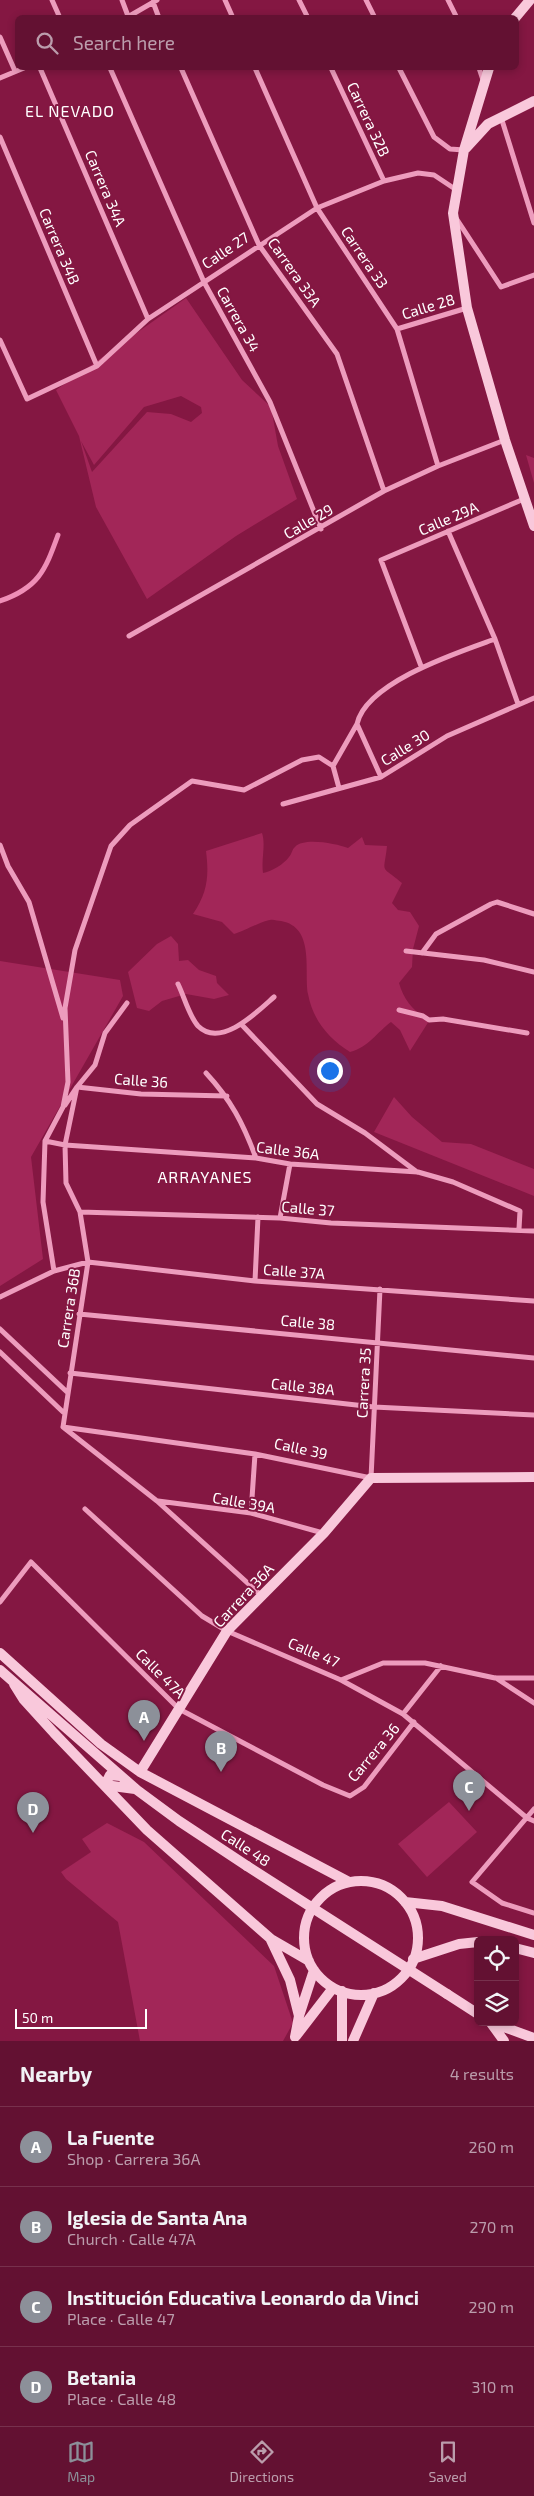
<!DOCTYPE html>
<meta charset="utf-8">
<style>
:root{--surface:#631132;--page:#691a3a;--text:#f1f3f6;--muted:#bb9dac;--line:#77314d;--accent:#8c9099}
body{margin:0;font-family:"Exo 2",sans-serif;background:var(--page);color:var(--text)}
.controls{position:absolute;right:15px;bottom:15px;display:grid;overflow:hidden;border-radius:8px;box-shadow:0 2px 8px #0003}
.controls button{width:45px;height:45px;display:grid;place-items:center;padding:0;border:0;border-bottom:1px solid var(--line);background:var(--surface);color:var(--text);font:25px sans-serif}
.scale{position:absolute;left:15px;bottom:12px;width:132px;box-sizing:border-box;padding-left:5px;border:2px solid #fff;border-top:0;font-size:14px;line-height:18px;white-space:nowrap;color:#fff;-webkit-text-stroke:4px #841742;paint-order:stroke}
.you{position:absolute;left:329px;top:1070px;width:18px;height:18px;margin:-12px;border:4px solid #fff;border-radius:50%;background:#1a73e8;box-shadow:0 0 0 8px #1a73e833}
.badge{display:grid;place-items:center;width:32px;height:32px;border-radius:50%;background:var(--accent);color:#fff;font-size:16px;font-weight:700}
.pin{position:absolute;translate:-50% -41px;filter:drop-shadow(0 1px 2px #0008)}
.pin::after{content:'';position:absolute;top:26px;width:18px;height:15px;background:inherit;clip-path:polygon(0 0,100% 0,50% 100%)}
.list{margin:0;padding:0;list-style:none}
h2{display:flex;justify-content:space-between;align-items:center;height:65px;margin:0;padding:0 20px;font-size:21px}
h2 small{font-size:16px;font-weight:400;color:var(--muted)}
.list li{display:grid;grid-template-columns:32px 1fr auto;gap:15px;align-items:center;box-sizing:border-box;height:80px;padding:0 20px;border-top:1px solid var(--line)}
.list b{display:block;font-size:19px;white-space:nowrap}
.list p{margin:0;font-size:16px;white-space:nowrap;color:var(--muted)}
.list em{font-size:16px;font-style:normal;color:var(--muted)}
.icon{flex:none;width:28px;height:28px;fill:none;stroke:currentColor;stroke-width:2;stroke-linecap:round;stroke-linejoin:round}
.map{position:relative;flex:none;width:534px;height:2041px;overflow:hidden}
.search{position:absolute;background:var(--surface);box-shadow:0 2px 8px #0003;left:15px;right:15px;top:15px;height:55px;display:flex;align-items:center;gap:12px;box-sizing:border-box;padding:0 18px;border-radius:8px;color:var(--muted);font-size:19px}
.sheet{height:385px;background:var(--surface)}
nav{display:flex;justify-content:space-around;align-items:center;box-sizing:border-box;height:70px;border-top:1px solid var(--line);background:var(--surface);font-size:14px;color:var(--muted)}
nav a{display:grid;justify-items:center;gap:2px}
nav .on{color:var(--accent)}
.map>svg:first-child{display:block}
.green{fill:#a22658;fill-rule:evenodd}
.lines{fill:none;stroke-linecap:round;stroke-linejoin:round}
.stream{stroke:#ef8eb7;stroke-width:5}
.street{stroke:#ed9cbd;stroke-width:5}
.secondary{stroke:#f9c8db;stroke-width:10}
.secondary-bridge{stroke:#f9c8db;stroke-width:10}
.labels{text-anchor:middle;dominant-baseline:central;stroke-width:4;stroke-linejoin:round;paint-order:stroke}
.street-label{font-size:15px;fill:#fff;stroke:#841742}
.neighbourhood-label{font-size:16px;letter-spacing:1px;fill:#fff;stroke:#841742}
</style>
<div class="map">
<svg width="534" height="2041" viewBox="0 0 534 2041">
<rect width="100%" height="100%" fill="#841742"/>
<path class="green" d="M186,298L242,380L271,407L278,446L297,499L236,536L147,599L96,507L79,436L56,390ZM181,396L201,407L202,413L191,422L171,414L147,412L92,472L81,441L94,465L144,407Z
M526,455L534,458V483Z
M262,833C266,845 261,859 263,873C271,872 284,864 289,857C292,854 292,849 295,847C304,837 337,844 348,848L362,837L365,845L387,846C384,875 379,864 402,883L392,903L398,910L410,912L419,926L413,949L412,967L399,983C404,1001 414,1011 429,1021L410,1051L400,1030L391,1022C376,1033 369,1047 350,1052C328,1038 313,1020 308,994C304,970 315,927 281,921C278,921 273,919 270,920C262,921 244,931 234,934L222,922L193,914C208,892 209,875 206,851Z
M171,936L178,944L179,961L188,960L199,970L216,976L217,983L229,995L214,999L186,994L162,1001L149,1011L137,1008L128,972L157,944Z
M0,961L120,980L123,996L31,1157L43,1259L0,1286Z
M394,1097L412,1117L442,1142L471,1144L534,1169V1196L374,1132Z
M449,1802L477,1832L427,1877L398,1844Z
M107,1823L144,1842L274,1966L293,2023L283,2041H140L118,1922L66,1879L61,1872L91,1852L82,1839Z"/>
<g class="lines">
<path class="stream" d="M0,601C38,588 45,571 58,535"/>
<path class="street" d="M52,0L60,18
M122,0L128,16
M225,0L233,18
M299,0L308,18
M366,0L375,18
M448,0L457,18
M153,2L159,18
M126,18L157,0
M0,37L15,71
M40,68L148,319
M110,68L204,282L270,402L321,529
M181,68L259,245L337,354L384,491
M255,68L317,208L397,329L438,466
M331,68L384,181
M399,68L434,137L450,149L464,150
M479,68L483,80
M0,78L24,68
M501,117L534,223
M0,137L97,366
M456,218L501,287L534,275
M397,329L467,308
M0,340L27,399L97,366L148,319L317,208L384,181L418,173L434,175L455,189
M448,531L495,639L518,704
M129,636L384,491L438,466L505,440
M421,666L381,560L524,499
M333,766L357,724
M381,777L357,724C366,682 459,652 495,639
M283,804L381,777L447,736L534,698
M0,845L8,866L29,902L63,1018
M406,951L484,960L534,972
M422,953L436,934L491,904L497,902L534,914
M178,984C184,996 189,1016 198,1026C221,1049 258,1011 274,997
M399,1010L423,1016L429,1020L443,1019L527,1033
M242,1025L317,1104L365,1133L417,1172
M206,1073C231,1100 243,1123 256,1158
M65,1105L77,1087L141,1094L227,1096
M45,1141L65,1145L256,1158L290,1164L418,1172L453,1182L520,1211L519,1229
M80,1212L280,1218L331,1223L534,1231
M280,1218L290,1164
M54,1271L43,1202L45,1141L63,1107L68,1082L65,1008L75,950L111,846L130,825L192,781L244,790L302,760L319,757L333,766L339,788
M255,1281L258,1217
M0,1297L54,1271L88,1262L255,1281L534,1301
M79,1314L534,1358
M0,1329L67,1392
M0,1352L63,1412
M70,1373L374,1407L534,1415
M63,1427L255,1454L371,1478L380,1289
M63,1427L88,1262L80,1212L66,1183L65,1145L77,1087L95,1065L105,1033L127,1003
M63,1427L157,1501L262,1596
M158,1501L251,1513L323,1533
M85,1509L202,1616L227,1631L341,1680L403,1714L527,1818L534,1821
M251,1513L255,1454
M0,1602L31,1562L179,1709L323,1785L350,1796L364,1787L414,1722
M496,1678L534,1703
M341,1680L383,1663H425L495,1678H534
M403,1714L441,1666
M534,1809L472,1882L502,1903L534,1913"/>
<path class="secondary" d="M515,18L530,0
M489,68L464,150L453,213L467,308L505,440L534,526
M466,148L488,124L534,101
M0,1653L101,1744L140,1772L349,1882
M0,1670L137,1790L179,1821L247,1866
M14,1684L24,1700L54,1733L147,1830L271,1939L309,1961
M140,1772L227,1631L324,1533L371,1478L534,1477
M120,1776L110,1775L105,1785L135,1789
M304 1938a57 57 0 1 1 114 0a57 57 0 1 1-114 0Z
M405,1902L442,1906L534,1935
M271,1940L290,1980L299,2016
M515,1948L534,1953
M413,1959L459,1944L478,1942
M342,1991V2041
M447,1994L478,2014
M490,2022L534,2038
M491,2023L504,2041
M296,2036L333,1988
M295,2037L299,2016L314,1970
M353,2041L374,1993"/>
<path class="secondary-bridge" d="M247,1866L447,1994"/>
</g>
<g class="labels">
<g class="street-label">
<text transform="translate(369 119) rotate(65)">Carrera 32B</text>
<text transform="translate(106 188) rotate(67)">Carrera 34A</text>
<text transform="translate(60 246) rotate(67)">Carrera 34B</text>
<text transform="translate(225 250) rotate(-34)">Calle 27</text>
<text transform="translate(365 257) rotate(56)">Carrera 33</text>
<text transform="translate(295 272) rotate(55)">Carrera 33A</text>
<text transform="translate(428 306) rotate(-17)">Calle 28</text>
<text transform="translate(239 319) rotate(61)">Carrera 34</text>
<text transform="translate(448 518) rotate(-23)">Calle 29A</text>
<text transform="translate(308 521) rotate(-30)">Calle 29</text>
<text transform="translate(405 747) rotate(-32)">Calle 30</text>
<text transform="translate(141 1080) rotate(4)">Calle 36</text>
<text transform="translate(288 1150) rotate(7)">Calle 36A</text>
<text transform="translate(308 1208) rotate(5)">Calle 37</text>
<text transform="translate(294 1271) rotate(4)">Calle 37A</text>
<text transform="translate(68 1308) rotate(-81)">Carrera 36B</text>
<text transform="translate(308 1322) rotate(5)">Calle 38</text>
<text transform="translate(363 1383) rotate(-87)">Carrera 35</text>
<text transform="translate(303 1386) rotate(6)">Calle 38A</text>
<text transform="translate(301 1448) rotate(12)">Calle 39</text>
<text transform="translate(244 1502) rotate(10)">Calle 39A</text>
<text transform="translate(243 1595) rotate(-47)">Carrera 36A</text>
<text transform="translate(314 1652) rotate(23)">Calle 47</text>
<text transform="translate(161 1673) rotate(45)">Calle 47A</text>
<text transform="translate(373 1752) rotate(-50)">Carrera 36</text>
<text transform="translate(246 1847) rotate(33)">Calle 48</text>
</g>
<g class="neighbourhood-label">
<text x="70" y="110">EL NEVADO</text>
<text x="205" y="1176">ARRAYANES</text>
</g>
</g>
</svg>
<div class="controls">
<button><svg class="icon" aria-label="locate" viewBox="0 0 24 24"><circle cx="12" cy="12" r="6"/><path d="M12 2v4M12 18v4M2 12h4M18 12h4"/></svg></button>
<button><svg class="icon" aria-label="layers" viewBox="0 0 24 24"><path d="M12 4l9 5-9 5-9-5zM3 14l9 5 9-5"/></svg></button>
</div>
<div class="scale">50 m</div>
<div class="you"></div>
<div class="pin badge" style="left:144px;top:1741px">A</div>
<div class="pin badge" style="left:221px;top:1772px">B</div>
<div class="pin badge" style="left:469px;top:1811px">C</div>
<div class="pin badge" style="left:33px;top:1833px">D</div>
<div class="search"><svg class="icon" aria-label="search" viewBox="0 0 24 24"><circle cx="10" cy="10" r="6"/><path d="M15 15l6 6"/></svg>Search here</div>
</div>
<section class="sheet">
<h2>Nearby<small>4 results</small></h2>
<ul class="list">
<li><span class="badge">A</span><div><b>La Fuente</b><p>Shop · Carrera 36A</p></div><em>260 m</em></li>
<li><span class="badge">B</span><div><b>Iglesia de Santa Ana</b><p>Church · Calle 47A</p></div><em>270 m</em></li>
<li><span class="badge">C</span><div><b>Institución Educativa Leonardo da Vinci</b><p>Place · Calle 47</p></div><em>290 m</em></li>
<li><span class="badge">D</span><div><b>Betania</b><p>Place · Calle 48</p></div><em>310 m</em></li>
</ul>
</section>
<nav>
<a class="on"><svg class="icon" aria-label="map" viewBox="0 0 24 24"><path d="M3 6l6-2 6 2 6-2v14l-6 2-6-2-6 2zM9 4v14M15 6v14"/></svg>Map</a>
<a><svg class="icon" aria-label="directions" viewBox="0 0 24 24"><path d="M12 3l9 9-9 9-9-9zM9 14v-3h6M13 9l2 2-2 2"/></svg>Directions</a>
<a><svg class="icon" aria-label="saved" viewBox="0 0 24 24"><path d="M7 4h10v16l-5-4-5 4z"/></svg>Saved</a>
</nav>
